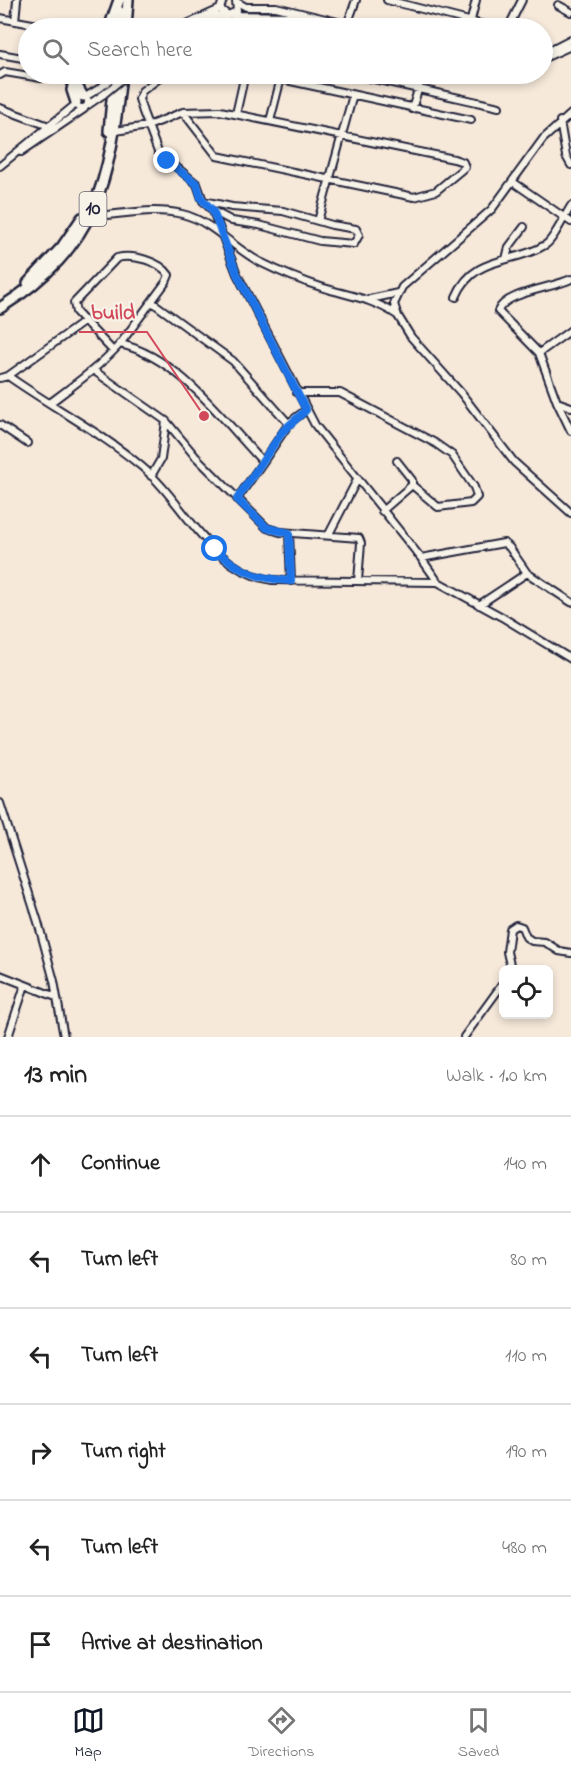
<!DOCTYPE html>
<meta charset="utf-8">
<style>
:root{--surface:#fff;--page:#f2f2f2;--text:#222;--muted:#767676;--line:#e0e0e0;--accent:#111827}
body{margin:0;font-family:"Indie Flower",sans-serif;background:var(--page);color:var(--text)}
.controls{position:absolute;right:18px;bottom:18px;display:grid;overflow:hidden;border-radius:9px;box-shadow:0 3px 9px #0003}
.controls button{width:54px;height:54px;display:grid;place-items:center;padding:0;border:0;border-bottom:2px solid var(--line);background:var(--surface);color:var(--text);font:30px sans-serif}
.stop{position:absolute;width:18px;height:18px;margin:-14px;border:4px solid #1a73e8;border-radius:50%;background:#fff}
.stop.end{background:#1a73e8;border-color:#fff;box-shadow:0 2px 6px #0008}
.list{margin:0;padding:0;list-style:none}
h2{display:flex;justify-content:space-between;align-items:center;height:78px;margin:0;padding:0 24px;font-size:26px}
h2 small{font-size:20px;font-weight:400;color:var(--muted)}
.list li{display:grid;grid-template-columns:39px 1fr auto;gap:18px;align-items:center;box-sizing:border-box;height:96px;padding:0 24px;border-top:2px solid var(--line)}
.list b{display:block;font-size:22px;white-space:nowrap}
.list em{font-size:20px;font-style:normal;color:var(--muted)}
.icon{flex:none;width:33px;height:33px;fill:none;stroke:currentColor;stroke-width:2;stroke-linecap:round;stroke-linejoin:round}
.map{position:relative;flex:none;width:571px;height:1037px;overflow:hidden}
.search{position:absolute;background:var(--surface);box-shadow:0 3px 9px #0003;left:18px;right:18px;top:18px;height:66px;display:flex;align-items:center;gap:15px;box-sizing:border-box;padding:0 21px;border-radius:33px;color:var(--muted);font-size:22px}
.sheet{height:654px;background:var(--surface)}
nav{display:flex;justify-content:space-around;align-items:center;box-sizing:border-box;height:84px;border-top:2px solid var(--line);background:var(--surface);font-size:16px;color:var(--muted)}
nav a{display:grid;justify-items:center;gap:3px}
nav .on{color:var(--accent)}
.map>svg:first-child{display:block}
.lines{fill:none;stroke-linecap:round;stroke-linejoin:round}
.minor-casing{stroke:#22223b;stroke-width:10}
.highway-casing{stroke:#22223b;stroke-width:14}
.minor{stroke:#f7f3e8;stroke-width:6}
.highway{stroke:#f7f3e8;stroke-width:9}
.minor-bridge-casing{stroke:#22223b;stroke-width:10;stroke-linecap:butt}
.minor-bridge{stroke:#f7f3e8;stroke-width:6}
.route{stroke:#1a73e8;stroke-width:8}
.labels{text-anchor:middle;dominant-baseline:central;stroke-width:4.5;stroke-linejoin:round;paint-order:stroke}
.shield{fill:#f7f3e8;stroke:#62616f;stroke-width:1.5}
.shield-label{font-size:20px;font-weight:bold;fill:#22223b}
.leader{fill:none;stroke:#d1495b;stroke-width:2}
.callout-dot{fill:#d1495b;stroke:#f7f3e8;stroke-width:2}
.callout-label{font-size:22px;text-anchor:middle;font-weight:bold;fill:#d1495b;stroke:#f7f3e8;stroke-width:4.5;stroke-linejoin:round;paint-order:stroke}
</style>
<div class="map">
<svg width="571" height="1037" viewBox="0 0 571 1037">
<rect width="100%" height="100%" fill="#f6e9da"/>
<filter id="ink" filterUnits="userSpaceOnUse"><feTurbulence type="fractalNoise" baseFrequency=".0167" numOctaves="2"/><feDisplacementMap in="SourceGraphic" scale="12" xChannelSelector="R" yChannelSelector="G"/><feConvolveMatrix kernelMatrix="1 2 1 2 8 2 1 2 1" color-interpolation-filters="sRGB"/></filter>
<g filter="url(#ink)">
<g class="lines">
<g class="minor-casing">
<path id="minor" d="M223,0L220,9L228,15L237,11L236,1
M387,0L496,28
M237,2L246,7H276L363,28
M558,5L571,12
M232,15L290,16L337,28
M0,18L54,28
M471,20L476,0
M15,21L17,0
M178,28L220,9
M191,28L215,17L226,15
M195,28L226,21L256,19
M346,28L356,0
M508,28L522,0
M0,54L28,59
M542,54L571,39
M542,59L571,46
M165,74L142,91L139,99L143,112L158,152L197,184L203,201L232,207L283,211L332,225L356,229L359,235L354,244L320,241L259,225L232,221L213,211L203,201
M258,74L471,120
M352,74L499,107
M0,75L5,72L41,78L51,74
M76 102a6 6 0 1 1 12 0a6 6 0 1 1-12 0Z
M85,97L100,88
M88,105L104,94
M0,108L49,126
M412,109L423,74
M236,114L245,74
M571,114L543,139L492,209L402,287L394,304L398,316L411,337L461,393L514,462L571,513
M270,121L281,78
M560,121L566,156L571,165
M115,131L148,126L183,112L220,111L454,159L463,162L465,167L436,191L414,197L217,156L183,112
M21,152L84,109
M0,166L76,104
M513,182L571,222
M213,211L237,274L315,425L421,558L438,582L502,617L571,659
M90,217C120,214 153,207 182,214C212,221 233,248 260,262C280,272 302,281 324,288C350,296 374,299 397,315
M318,221L353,95
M506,259L509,247L524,227
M571,279C553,288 505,292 498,311L539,353L557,402L571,407
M456,297C474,254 513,265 545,245C553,241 565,215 571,206
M370,299L398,293
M152,302L233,361L289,424
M120,344C178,357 223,420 263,462L237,499
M539,353L571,330
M93,370L166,421L195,456L267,528L280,532L359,538L361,543L358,581
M8,376C52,407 100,432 141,466C186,503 209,570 272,580L438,582
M0,378L8,376L85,321
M297,393H340L435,443L452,455L474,487L477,497L471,503L438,507L412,485
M557,402L571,431
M50,403C74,385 99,367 120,344L166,282L169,275C160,261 133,254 117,258L74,303L76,312L113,351
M0,425L27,443
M263,462L290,422L306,410
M151,476L161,459L166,421
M382,511L412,485V480L397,461
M289,533L291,581
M329,534L357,480
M421,558L504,543L509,547L527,573L571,602
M479,605L527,573
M0,803L38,922L54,981L64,1037
M511,969L507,952L510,929L516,925L522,927L526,937L532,941L545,942L559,951L571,953
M0,975L56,997
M8,1037L25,985
M464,1037L504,982"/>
</g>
<g class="highway-casing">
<path id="highway" d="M109,28L119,0
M119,28V11
M126,28L128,0
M76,74L72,90L76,102
M78,77L77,86L83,96
M109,131L114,79
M28,283L62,247L82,218
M0,308C97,247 110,181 121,74"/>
</g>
<use href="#minor" class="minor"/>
<use href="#highway" class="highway"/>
<g class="minor-bridge-casing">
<path id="minor-bridge" d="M100,88L117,74
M104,94L127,75"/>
</g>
<use href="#minor-bridge" class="minor-bridge"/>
</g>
</g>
<g class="lines" filter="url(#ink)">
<path class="route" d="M167,161L197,184L201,198L213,211L237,274L306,410L283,431L237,499L267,528L289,533L291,581C259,579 239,572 215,549"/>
</g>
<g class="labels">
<rect class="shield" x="79.5" y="192" width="27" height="34" rx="4.5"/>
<g class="shield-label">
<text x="93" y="209">10</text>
</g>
</g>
<path class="leader" d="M204 416L147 332H79"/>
<circle class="callout-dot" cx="204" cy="416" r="6"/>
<g class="callout-label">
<text x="113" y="319">build</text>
</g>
</svg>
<div class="controls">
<button><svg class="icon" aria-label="locate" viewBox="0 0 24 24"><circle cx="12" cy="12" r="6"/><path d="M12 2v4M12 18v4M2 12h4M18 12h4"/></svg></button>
</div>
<div class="stop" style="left:215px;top:549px"></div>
<div class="stop end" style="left:167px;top:161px"></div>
<div class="search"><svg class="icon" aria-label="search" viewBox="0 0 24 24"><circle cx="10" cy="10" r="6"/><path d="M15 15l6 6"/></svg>Search here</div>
</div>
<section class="sheet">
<h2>13 min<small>Walk · 1.0 km</small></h2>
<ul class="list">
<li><svg class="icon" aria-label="ahead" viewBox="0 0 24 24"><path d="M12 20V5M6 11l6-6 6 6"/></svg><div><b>Continue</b></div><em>140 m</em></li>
<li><svg class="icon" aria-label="left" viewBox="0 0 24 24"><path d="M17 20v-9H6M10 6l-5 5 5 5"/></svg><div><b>Turn left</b></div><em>80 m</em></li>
<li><svg class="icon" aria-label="left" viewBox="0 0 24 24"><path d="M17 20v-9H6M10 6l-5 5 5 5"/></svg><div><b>Turn left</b></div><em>110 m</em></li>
<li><svg class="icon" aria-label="right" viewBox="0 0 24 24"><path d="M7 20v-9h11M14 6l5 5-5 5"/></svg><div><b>Turn right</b></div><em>190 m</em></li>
<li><svg class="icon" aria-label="left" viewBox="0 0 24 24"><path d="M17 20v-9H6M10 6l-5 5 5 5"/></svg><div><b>Turn left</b></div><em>480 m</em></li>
<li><svg class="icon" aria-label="arrive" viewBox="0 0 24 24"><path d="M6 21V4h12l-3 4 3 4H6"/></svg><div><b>Arrive at destination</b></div></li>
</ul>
</section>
<nav>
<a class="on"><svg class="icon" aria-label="map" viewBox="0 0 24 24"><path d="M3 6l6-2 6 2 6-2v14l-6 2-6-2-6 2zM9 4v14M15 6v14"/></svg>Map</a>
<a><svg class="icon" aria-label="directions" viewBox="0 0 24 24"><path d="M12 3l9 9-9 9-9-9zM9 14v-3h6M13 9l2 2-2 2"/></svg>Directions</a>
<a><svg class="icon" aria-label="saved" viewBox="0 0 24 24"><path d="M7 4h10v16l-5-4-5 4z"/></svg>Saved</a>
</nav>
